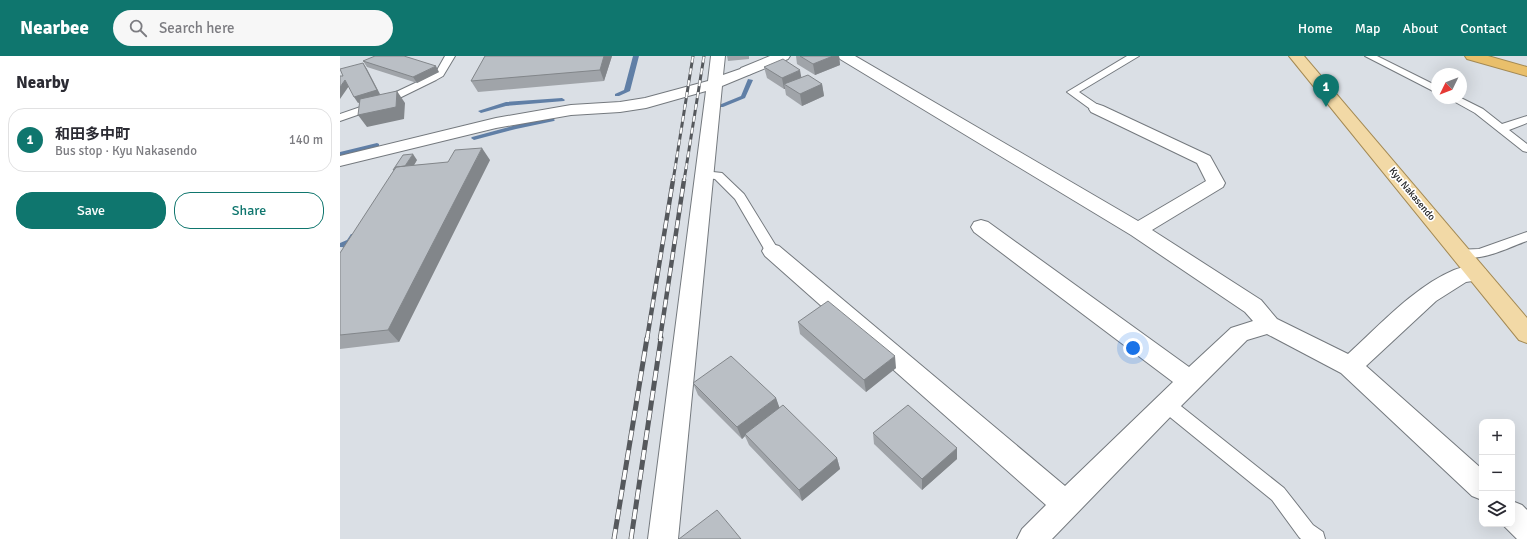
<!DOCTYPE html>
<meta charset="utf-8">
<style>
:root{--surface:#fff;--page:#f7f7f7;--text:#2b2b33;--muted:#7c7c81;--line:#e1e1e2;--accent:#0f766e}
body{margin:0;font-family:Signika,"Noto Sans JP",sans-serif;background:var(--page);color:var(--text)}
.controls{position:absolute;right:12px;bottom:12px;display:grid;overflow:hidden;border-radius:8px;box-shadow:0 4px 16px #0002}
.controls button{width:36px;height:36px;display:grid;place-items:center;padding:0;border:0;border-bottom:1px solid var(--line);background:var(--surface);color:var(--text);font:20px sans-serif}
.compass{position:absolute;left:1091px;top:12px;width:36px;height:36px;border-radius:50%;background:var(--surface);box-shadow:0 4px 16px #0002;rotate:227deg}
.you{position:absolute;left:793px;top:292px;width:14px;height:14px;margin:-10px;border:3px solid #fff;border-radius:50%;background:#1a73e8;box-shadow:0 0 0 6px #1a73e833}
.badge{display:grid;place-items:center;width:26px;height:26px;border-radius:50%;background:var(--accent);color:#fff;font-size:13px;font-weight:700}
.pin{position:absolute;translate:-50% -33px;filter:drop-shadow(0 1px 2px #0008)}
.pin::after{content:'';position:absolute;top:21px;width:14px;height:12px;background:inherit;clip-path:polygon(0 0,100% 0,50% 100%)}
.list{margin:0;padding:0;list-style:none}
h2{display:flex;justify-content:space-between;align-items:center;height:52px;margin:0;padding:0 16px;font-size:17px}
h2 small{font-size:13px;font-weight:400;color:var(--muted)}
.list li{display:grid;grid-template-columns:26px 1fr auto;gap:12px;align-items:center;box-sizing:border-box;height:64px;margin:0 8px 8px;padding:0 8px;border:1px solid var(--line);border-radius:16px}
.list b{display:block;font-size:15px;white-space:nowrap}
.list p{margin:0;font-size:13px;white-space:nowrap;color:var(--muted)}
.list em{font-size:13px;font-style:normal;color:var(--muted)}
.actions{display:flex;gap:8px;padding:12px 16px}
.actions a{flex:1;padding:9px 0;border:1px solid var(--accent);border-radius:16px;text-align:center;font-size:14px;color:var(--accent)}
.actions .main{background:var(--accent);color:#fff}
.icon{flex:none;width:22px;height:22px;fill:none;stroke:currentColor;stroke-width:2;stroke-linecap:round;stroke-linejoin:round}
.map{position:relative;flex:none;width:1187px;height:483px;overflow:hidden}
header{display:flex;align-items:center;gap:24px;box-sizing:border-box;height:56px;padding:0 20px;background:var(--accent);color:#fff}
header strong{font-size:19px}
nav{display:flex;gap:22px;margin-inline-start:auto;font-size:14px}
.search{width:280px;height:36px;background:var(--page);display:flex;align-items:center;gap:10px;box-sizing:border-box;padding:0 14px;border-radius:22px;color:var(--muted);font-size:15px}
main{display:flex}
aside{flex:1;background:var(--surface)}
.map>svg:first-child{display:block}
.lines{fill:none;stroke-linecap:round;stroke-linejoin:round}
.stream{fill:#607fa6;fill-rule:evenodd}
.lane-casing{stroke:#74797e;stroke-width:2}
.street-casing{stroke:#74797e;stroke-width:2}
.secondary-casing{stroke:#74797e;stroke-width:2}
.primary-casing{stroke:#a38953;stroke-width:2}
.highway-casing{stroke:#a38953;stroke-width:2}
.lane{fill:#fff;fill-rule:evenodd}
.street{fill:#fff;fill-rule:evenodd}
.secondary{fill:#fff;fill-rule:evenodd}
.primary{fill:#f2d9a6;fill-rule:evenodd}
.highway{fill:#e9bf6b;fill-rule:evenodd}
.rail-far2-casing{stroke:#55585c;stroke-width:3}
.rail-far1-casing{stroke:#55585c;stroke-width:4.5}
.rail-casing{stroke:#55585c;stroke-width:5}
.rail-far2{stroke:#fff;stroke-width:2;stroke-dasharray:6;stroke-linecap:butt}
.rail-far1{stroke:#fff;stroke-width:3;stroke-dasharray:8;stroke-linecap:butt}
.rail{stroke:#fff;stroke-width:3.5;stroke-dasharray:10;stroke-linecap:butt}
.wall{fill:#a0a4a9}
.shaded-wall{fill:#82868a}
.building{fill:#babfc5;stroke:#82868a}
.labels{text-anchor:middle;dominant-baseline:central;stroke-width:3.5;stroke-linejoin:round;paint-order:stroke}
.street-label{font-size:10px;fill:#222427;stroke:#fff}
</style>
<header>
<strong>Nearbee</strong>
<div class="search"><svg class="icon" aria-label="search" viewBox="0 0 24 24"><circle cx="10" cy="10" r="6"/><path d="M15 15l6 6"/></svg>Search here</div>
<nav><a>Home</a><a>Map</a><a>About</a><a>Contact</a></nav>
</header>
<main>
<aside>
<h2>Nearby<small></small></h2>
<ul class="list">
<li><span class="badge">1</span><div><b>和田多中町</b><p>Bus stop · Kyu Nakasendo</p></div><em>140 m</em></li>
</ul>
<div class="actions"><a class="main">Save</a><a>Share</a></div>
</aside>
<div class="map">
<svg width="1187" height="483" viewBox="0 0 1187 483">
<rect width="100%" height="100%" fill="#dadfe5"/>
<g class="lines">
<path class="stream" d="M293,0H299L290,35L279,40H275V38L284,34Z
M408,23L413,24L405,42L383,51H379V49L401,40Z
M222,42L225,44L224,45L166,50L141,57L138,55L166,46Z
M212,62L215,64L214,65L176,73L134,84L131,82L132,81L176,69Z
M37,87L39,88V90L0,100V96Z
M11,178H17L18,180C13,187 9,192 0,191V187L7,184Z"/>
<g class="lane-casing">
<path id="lane" d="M105,0H115L103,20L96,24L43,50L0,65V58L35,46L90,20L96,16Z
M787,0H799L739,36L761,51L762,53L761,55H753L727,36Z
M1025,0H1037L1097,30V37Z
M1108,42H1121L1143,53L1162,68L1187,60V67L1169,74L1187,88V96L1183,95L1135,57Z
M364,115L382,117L404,138L439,195L437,198L432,199L427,198L395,143L375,123L360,121L358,119L360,117Z
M1187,176V185C1165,193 1140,207 1116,200L1114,197L1116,194L1139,193Z
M826,341L832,343L944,432L973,469L983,476L985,483H961L959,481L932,444L820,353L818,348L820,343Z"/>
</g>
<g class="street-casing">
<path id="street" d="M371,0H385L383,19L406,11L411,12L413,15L411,18L382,30L338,483H308L366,35L306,52L280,56L231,59L156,72L0,110V100L156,62L231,49L280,46L305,42L368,25Z
M498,0H515L798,165L866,125L857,107L751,56L749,53L751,50L757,48L763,50L870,100L885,127L883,131L812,174L921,244L937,263L1008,298C1040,269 1074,231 1114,214C1124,210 1135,210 1145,213L1148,218L1145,223L1126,226L1096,245L1026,310L1142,413V444L1132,440L1001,317L927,278L907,284L835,356L712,483H677L682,473L706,449L425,200L422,195L425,190L432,188L439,190L725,430L833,326L634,176L631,171L634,166L641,164L648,166L849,311L891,272L913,265L905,256L791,179L500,3Z
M1172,445L1182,449L1187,454V483H1177L1162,468H1172Z"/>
</g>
<g class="secondary-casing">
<path id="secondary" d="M430,0H450L448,3L411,18L406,19L401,18L399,15L401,12Z"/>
</g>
<g class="primary-casing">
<path id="primary" d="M949,0H964L1187,262V287L1179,284Z"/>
</g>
<g class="highway-casing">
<path id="highway" d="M1125,0H1148L1187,11V20L1127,3Z"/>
</g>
<use href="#lane" class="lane"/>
<use href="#street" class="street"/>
<use href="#secondary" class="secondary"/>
<use href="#primary" class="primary"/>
<use href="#highway" class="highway"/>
<g class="rail-far2-casing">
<path id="rail-far2" d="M333,125L353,0
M344,125L364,0"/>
</g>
<g class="rail-far1-casing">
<path id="rail-far1" d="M307,283L333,124
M320,283L344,124"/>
</g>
<g class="rail-casing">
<path id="rail" d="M274,483L307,282
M291,483L321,282"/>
</g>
<use href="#rail-far2" class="rail-far2"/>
<use href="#rail-far1" class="rail-far1"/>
<use href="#rail" class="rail"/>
</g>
<path class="wall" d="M145,0H272L264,25L138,36L131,25Z
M387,0H409V3L388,5Z
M456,0H499L500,9L475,19L457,8Z
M23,5L99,16L77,27L27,11Z
M424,11L462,22L482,28L484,40L462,50L446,39L445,33H444L427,22Z
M77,104L74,109L150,104L59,286L0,293V197L54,115L53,114Z
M458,266L556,312L526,336L460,278Z
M353,327L436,342L439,352L497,402L500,413L462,445L409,389L405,380L402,383L358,339Z
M533,377L617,403L582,434L534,388Z"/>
<path class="shaded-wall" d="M264,0H272L264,25L260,14Z
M493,0H499L500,9L475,19L473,8Z
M23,7L27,13L41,40L18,47L14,41Z
M96,10L99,16L77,27L73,21Z
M460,14L462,25L444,28L445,33H444L442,22Z
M5,24L9,30L0,43V31Z
M482,28L484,40L462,50L460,38Z
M57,35L65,47L64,63L27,71L18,59Z
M142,92L150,104L59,286L48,274Z
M73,98L77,104L68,119L63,113Z
M555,300L556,312L526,336L524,324Z
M436,342L440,353L405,378V380L402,383L397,371Z
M617,392V403L582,434V423Z
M497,402L500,413L462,445L459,434Z"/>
<path class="building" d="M35,0H64L96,10L73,21L23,5Z
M145,0H264L260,14L131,25Z
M460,0H493L473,8Z
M443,3L460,14L442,22L424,11Z
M23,7L37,34L14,41L5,24L0,31V20H3L0,13Z
M468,19L482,28L460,38L444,28Z
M57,35L56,51L18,59L20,43Z
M142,92L48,274L0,279V197L56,111L108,106L115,94Z
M73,98L65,110L56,111L54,114H53L63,99Z
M488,245L555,300L524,324L458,266Z
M391,300L436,342L397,371L353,327Z
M443,349L497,402L459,434L405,378Z
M568,349L617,392L582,423L533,377Z
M377,454L401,483H339Z"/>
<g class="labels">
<g class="street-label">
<text transform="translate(1072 138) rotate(50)">Kyu Nakasendo</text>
</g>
</g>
</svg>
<div class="controls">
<button>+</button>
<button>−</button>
<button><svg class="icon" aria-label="layers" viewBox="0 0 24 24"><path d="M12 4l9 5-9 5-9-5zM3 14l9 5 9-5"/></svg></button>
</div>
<svg class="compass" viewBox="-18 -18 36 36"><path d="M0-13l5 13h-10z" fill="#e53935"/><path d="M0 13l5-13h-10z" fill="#7c7c81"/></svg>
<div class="you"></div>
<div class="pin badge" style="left:986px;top:51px">1</div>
</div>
</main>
